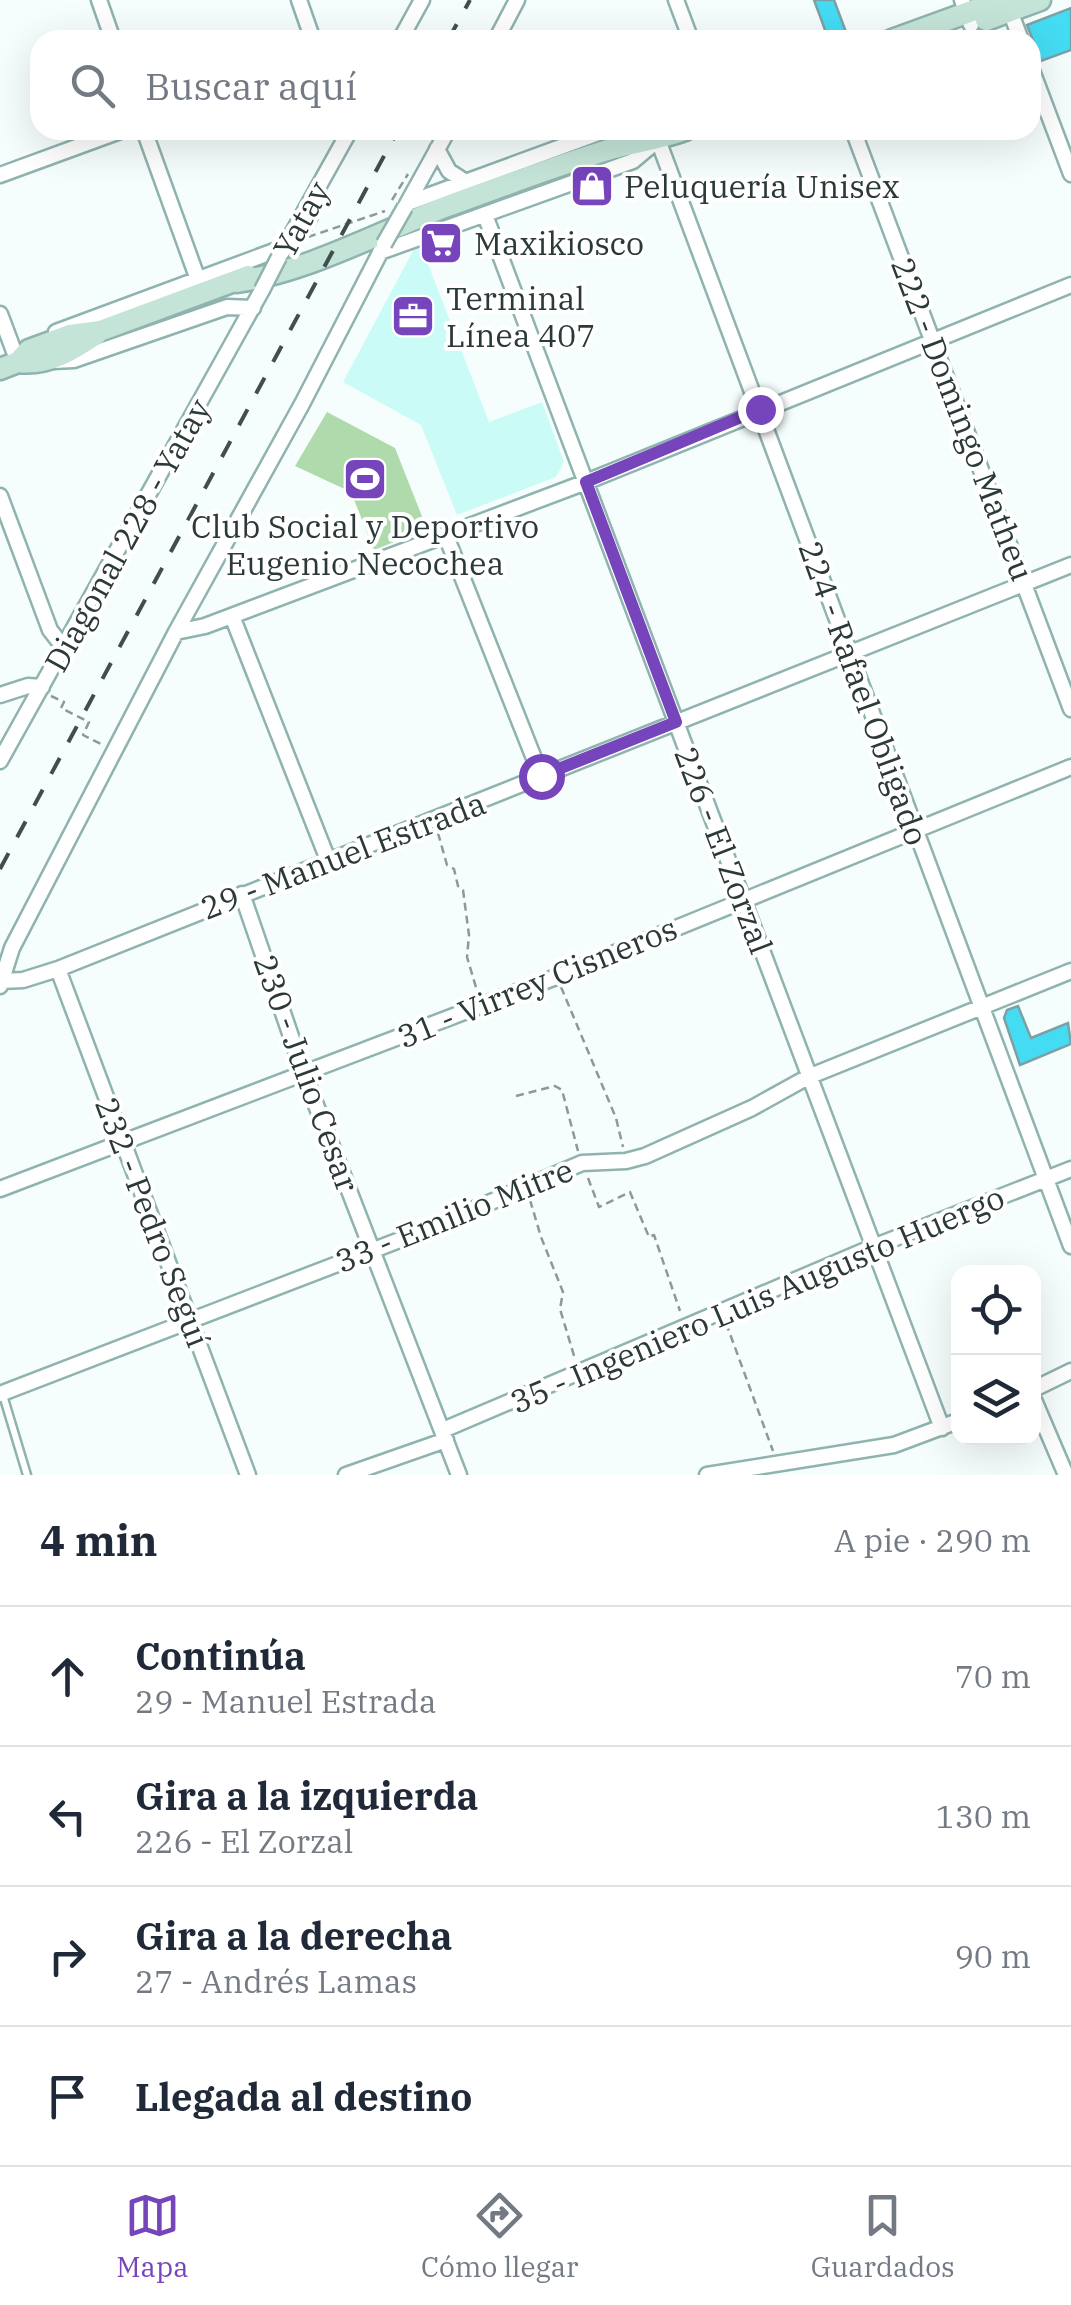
<!DOCTYPE html>
<html lang="es">
<meta charset="utf-8">
<style>
:root{--surface:#fff;--page:#f2f2f3;--text:#1f2937;--muted:#747a83;--line:#e0e1e3;--accent:#7644bb}
body{margin:0;font-family:"IBM Plex Serif",serif;background:var(--page);color:var(--text)}
.controls{position:absolute;right:30px;bottom:30px;display:grid;overflow:hidden;border-radius:20px;box-shadow:0 10px 40px #0002}
.controls button{width:90px;height:90px;display:grid;place-items:center;padding:0;border:0;border-bottom:2px solid var(--line);background:var(--surface);color:var(--text);font:50px sans-serif}
.stop{position:absolute;width:30px;height:30px;margin:-22px;border:8px solid #7644bb;border-radius:50%;background:#fff}
.stop.end{background:#7644bb;border-color:#fff;box-shadow:0 2px 10px #0008}
.list{margin:0;padding:0;list-style:none}
h2{display:flex;justify-content:space-between;align-items:center;height:130px;margin:0;padding:0 40px;font-size:42px}
h2 small{font-size:32px;font-weight:400;color:var(--muted)}
.list li{display:grid;grid-template-columns:65px 1fr auto;gap:30px;align-items:center;box-sizing:border-box;height:140px;padding:0 40px;border-top:2px solid var(--line)}
.list b{display:block;font-size:38px;white-space:nowrap}
.list p{margin:0;font-size:32px;white-space:nowrap;color:var(--muted)}
.list em{font-size:32px;font-style:normal;color:var(--muted)}
.icon{flex:none;width:55px;height:55px;fill:none;stroke:currentColor;stroke-width:2;stroke-linecap:round;stroke-linejoin:round}
.map{position:relative;flex:none;width:1071px;height:1475px;overflow:hidden}
.search{position:absolute;background:var(--surface);box-shadow:0 10px 40px #0002;left:30px;right:30px;top:30px;height:110px;display:flex;align-items:center;gap:25px;box-sizing:border-box;padding:0 35px;border-radius:30px;color:var(--muted);font-size:38px}
.sheet{height:690px;background:var(--surface)}
nav{display:flex;justify-content:space-around;align-items:center;box-sizing:border-box;height:140px;border-top:2px solid var(--line);background:var(--surface);font-size:28px;color:var(--muted)}
nav a{display:grid;justify-items:center;gap:5px}
nav .on{color:var(--accent)}
.map>svg:first-child{display:block}
.built{fill:#cbfbf6}
.green{fill:#afdaab}
.building{fill:#44dcf3;stroke:#7da0a6;stroke-width:2.5}
.lines{fill:none;stroke-linecap:round;stroke-linejoin:round}
.lane-casing{stroke:#8fb3af;stroke-width:11}
.street-casing{stroke:#8fb3af;stroke-width:19}
.secondary-casing{stroke:#8fb3af;stroke-width:25}
.path{stroke:#8d9998;stroke-width:2.5;stroke-dasharray:8 5;stroke-linecap:butt}
.lane{stroke:#fff;stroke-width:6}
.street{stroke:#fff;stroke-width:14}
.secondary{stroke:#c5e4d8;stroke-width:20}
.rail{stroke:#404f4e;stroke-width:4;stroke-dasharray:18 18;stroke-linecap:butt}
.street-bridge-casing{stroke:#8fb3af;stroke-width:19;stroke-linecap:butt}
.street-bridge{stroke:#fff;stroke-width:14}
.route{stroke:#7644bb;stroke-width:12}
.labels{text-anchor:middle;dominant-baseline:central;stroke-width:8;stroke-linejoin:round;paint-order:stroke}
.poi-label{font-size:32px;fill:#2b3a39;stroke:#fff;text-anchor:start}
.street-label{font-size:32px;fill:#2b3a39;stroke:#fff}
</style>
<div class="map">
<svg width="1071" height="1475" viewBox="0 0 1071 1475">
<rect width="100%" height="100%" fill="#f6fefd"/>
<path class="built" d="M421,246L489,422L542,402L564,462L556,477L457,515L421,425L343,382L414,249Z"/>
<path class="green" d="M327,412L395,448L427,529L374,550L351,492L295,466Z"/>
<path class="building" d="M814,0H834L846,32L828,38Z
M1071,8V50L1041,61L1027,25Z
M1018,1006L1031,1038L1068,1023L1071,1044L1020,1065L1004,1018L1007,1010Z"/>
<g class="lines">
<g class="lane-casing">
<path id="lane" d="M3,1395L27,1475"/>
</g>
<g class="street-casing">
<path id="street" d="M99,0L113,40
M299,0L313,40
M676,0L691,40
M962,0L971,25
M1007,3L1021,40
M400,40L422,0
M496,40L517,0
M1031,68L1071,174
M144,130L197,277
M853,130L1071,709
M437,149L449,171L467,183
M0,175L123,130
M408,203L607,130
M407,204L448,130
M485,215L942,1428
M282,252L350,130
M380,252L633,161L658,140L1071,1246
M0,314L18,362
M56,332L285,247
M53,361L74,360L227,307L253,308
M0,496L50,630L64,648
M446,536L541,776
M232,616L328,860
M176,632L205,626L586,482L1071,285
M0,695L28,686L42,687
M0,761L262,290
M242,894L304,1074L459,1475
M58,969L248,1475
M2,981L23,980L58,969L1071,565
M0,986L12,948L176,632L302,404L383,247
M0,1189L556,977L1071,767
M1034,1389L1071,1371
M0,1394L423,1231L582,1163L626,1161L645,1156L752,1108L808,1077L1071,971
M1034,1400L1066,1475
M443,1430L873,1247L1071,1169
M346,1475L446,1440
M707,1475L894,1445L958,1421"/>
</g>
<g class="secondary-casing">
<path id="secondary" d="M986,20L1040,0
M892,40L1002,0
M237,282C311,270 375,234 445,207C500,187 555,166 611,149C636,142 661,139 685,130
M18,362C48,366 73,350 98,333
M0,369L18,362L29,350L37,347L70,335L100,331L248,276"/>
</g>
<path class="path" d="M392,200L408,174
M308,237L385,211
M308,237L321,213
M51,696L64,702L61,708L89,722L83,735L101,744
M438,833L447,865L454,869L458,886L463,890L469,935L467,957L478,994
M561,987L616,1118L623,1147
M516,1096L555,1086L562,1090L578,1151
M588,1178L599,1207L630,1192L649,1237L654,1235L680,1311
M530,1200L541,1237L563,1292L560,1309L575,1359
M726,1323L773,1451"/>
<use href="#lane" class="lane"/>
<use href="#street" class="street"/>
<use href="#secondary" class="secondary"/>
<path class="rail" d="M448,40L470,0
M0,869L398,130"/>
<g class="street-bridge-casing">
<path id="street-bridge" d="M384,244L405,207
M262,290L279,257"/>
</g>
<use href="#street-bridge" class="street-bridge"/>
</g>
<g class="lines">
<path class="route" d="M541,776L676,722L586,482L760,409"/>
</g>
<defs>
<g id="shop-square" transform="scale(2.25)"><rect x="-9" y="-9" width="18" height="18" rx="4" fill="#7644bb" stroke="#fff"/><path d="M-5-2.5h2.3a2.7 3.5 0 0 1 5.4 0H5L5.5 6h-11ZM-1.5-2.5h3a1.5 2.3 0 0 0-3 0Z" fill="#fff"/></g>
<g id="supermarket-square" transform="scale(2.25)"><rect x="-9" y="-9" width="18" height="18" rx="4" fill="#7644bb" stroke="#fff"/><path d="M-6-5.5h2.5l.6 2H6L4.5 2H-2.5L-4.4-4H-6ZM-1.5 3.2a1.3 1.3 0 1 0 .1 0ZM3 3.2a1.3 1.3 0 1 0 .1 0Z" fill="#fff"/></g>
<g id="office-square" transform="scale(2.25)"><rect x="-9" y="-9" width="18" height="18" rx="4" fill="#7644bb" stroke="#fff"/><path d="M-6-3h4V-5.5h4V-3h4V5H-6ZM-1-4.5V-3h2v-1.5ZM-6 0V1H6V0Z" fill="#fff"/></g>
<g id="stadium-square" transform="scale(2.25)"><rect x="-9" y="-9" width="18" height="18" rx="4" fill="#7644bb" stroke="#fff"/><path d="M0-5a6.5 5 0 1 0 0 10a6.5 5 0 1 0 0-10ZM-3.5-1.8h7v3.6h-7Z" fill="#fff"/></g>
</defs>
<g fill-rule="evenodd">
<use href="#shop-square" x="592" y="186"/>
<use href="#supermarket-square" x="441" y="243"/>
<use href="#office-square" x="413" y="316"/>
<use href="#stadium-square" x="365" y="479"/>
</g>
<g class="labels">
<g class="poi-label">
<text x="624" y="186">Peluquería Unisex</text>
<text x="474" y="243">Maxikiosco</text>
<text x="446" y="298">Terminal<tspan x="446" dy="37">Línea 407</tspan></text>
<text x="365" y="526" text-anchor="middle">Club Social y Deportivo<tspan x="365" dy="37">Eugenio Necochea</tspan></text>
</g>
<g class="street-label">
<text transform="translate(301 219) rotate(-61)">Yatay</text>
<text transform="translate(963 419) rotate(69)">222 - Domingo Matheu</text>
<text transform="translate(127 535) rotate(-61)">Diagonal 228 - Yatay</text>
<text transform="translate(864 693) rotate(70)">224 - Rafael Obligado</text>
<text transform="translate(724 850) rotate(69)">226 - El Zorzal</text>
<text transform="translate(343 855) rotate(-21)">29 - Manuel Estrada</text>
<text transform="translate(537 982) rotate(-22)">31 - Virrey Cisneros</text>
<text transform="translate(307 1073) rotate(70)">230 - Julio Cesar</text>
<text transform="translate(454 1215) rotate(-22)">33 - Emilio Mitre</text>
<text transform="translate(153 1222) rotate(69)">232 - Pedro Seguí</text>
<text transform="translate(757 1299) rotate(-23)">35 - Ingeniero Luis Augusto Huergo</text>
</g>
</g>
</svg>
<div class="controls">
<button><svg class="icon" aria-label="locate" viewBox="0 0 24 24"><circle cx="12" cy="12" r="6"/><path d="M12 2v4M12 18v4M2 12h4M18 12h4"/></svg></button>
<button><svg class="icon" aria-label="layers" viewBox="0 0 24 24"><path d="M12 4l9 5-9 5-9-5zM3 14l9 5 9-5"/></svg></button>
</div>
<div class="stop" style="left:541px;top:776px"></div>
<div class="stop end" style="left:760px;top:409px"></div>
<div class="search"><svg class="icon" aria-label="search" viewBox="0 0 24 24"><circle cx="10" cy="10" r="6"/><path d="M15 15l6 6"/></svg>Buscar aquí</div>
</div>
<section class="sheet">
<h2>4 min<small>A pie · 290 m</small></h2>
<ul class="list">
<li><svg class="icon" aria-label="ahead" viewBox="0 0 24 24"><path d="M12 20V5M6 11l6-6 6 6"/></svg><div><b>Continúa</b><p>29 - Manuel Estrada</p></div><em>70 m</em></li>
<li><svg class="icon" aria-label="left" viewBox="0 0 24 24"><path d="M17 20v-9H6M10 6l-5 5 5 5"/></svg><div><b>Gira a la izquierda</b><p>226 - El Zorzal</p></div><em>130 m</em></li>
<li><svg class="icon" aria-label="right" viewBox="0 0 24 24"><path d="M7 20v-9h11M14 6l5 5-5 5"/></svg><div><b>Gira a la derecha</b><p>27 - Andrés Lamas</p></div><em>90 m</em></li>
<li><svg class="icon" aria-label="arrive" viewBox="0 0 24 24"><path d="M6 21V4h12l-3 4 3 4H6"/></svg><div><b>Llegada al destino</b></div></li>
</ul>
</section>
<nav>
<a class="on"><svg class="icon" aria-label="map" viewBox="0 0 24 24"><path d="M3 6l6-2 6 2 6-2v14l-6 2-6-2-6 2zM9 4v14M15 6v14"/></svg>Mapa</a>
<a><svg class="icon" aria-label="directions" viewBox="0 0 24 24"><path d="M12 3l9 9-9 9-9-9zM9 14v-3h6M13 9l2 2-2 2"/></svg>Cómo llegar</a>
<a><svg class="icon" aria-label="saved" viewBox="0 0 24 24"><path d="M7 4h10v16l-5-4-5 4z"/></svg>Guardados</a>
</nav>
